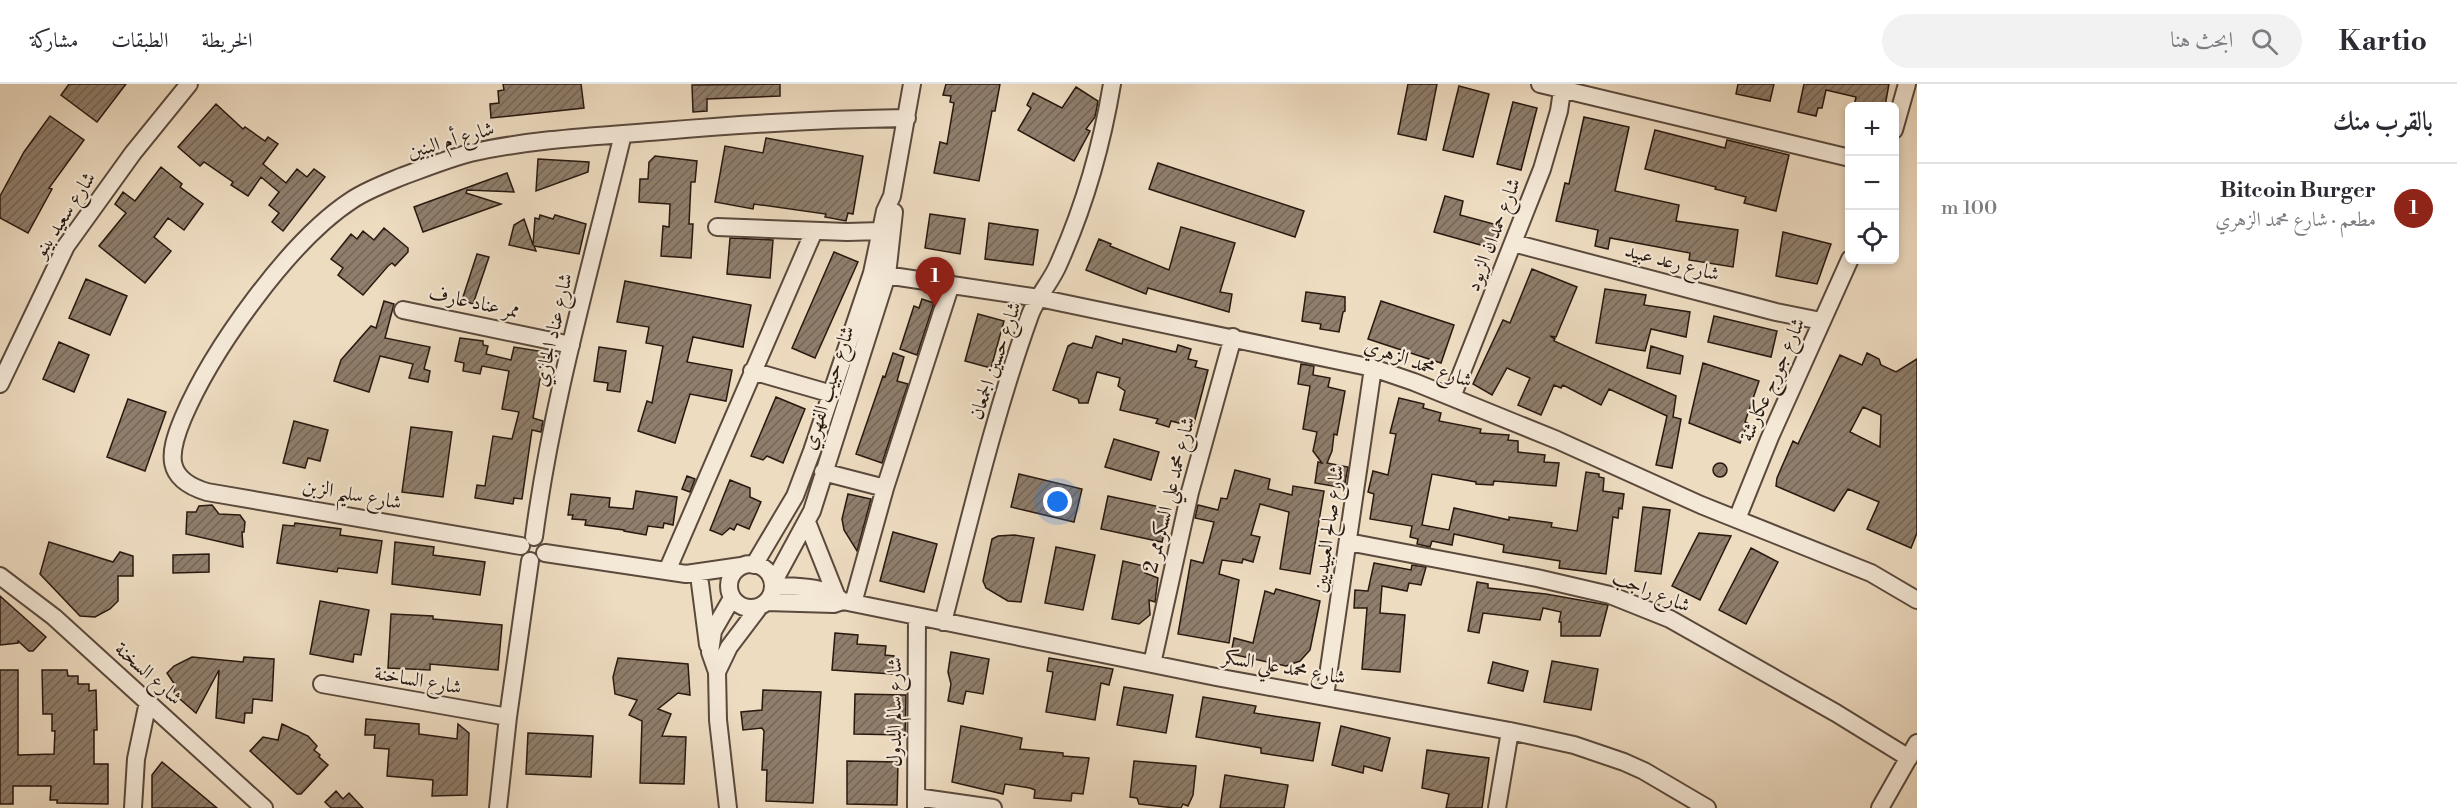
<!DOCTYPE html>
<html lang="ar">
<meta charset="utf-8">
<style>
:root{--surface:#fff;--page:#f2f2f3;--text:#2b2b33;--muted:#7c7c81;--line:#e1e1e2;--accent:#8f2418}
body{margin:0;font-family:"Libre Bodoni",Amiri,serif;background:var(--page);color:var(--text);direction:rtl}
.controls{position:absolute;right:18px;top:18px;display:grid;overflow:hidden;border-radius:9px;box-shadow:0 3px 9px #0003}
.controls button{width:54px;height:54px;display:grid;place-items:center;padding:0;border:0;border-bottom:2px solid var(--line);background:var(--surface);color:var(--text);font:30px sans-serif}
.you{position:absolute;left:1058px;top:418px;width:21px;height:21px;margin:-15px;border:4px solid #fff;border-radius:50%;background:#1a73e8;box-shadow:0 0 0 9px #1a73e833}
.badge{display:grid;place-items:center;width:39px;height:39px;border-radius:50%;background:var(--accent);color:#fff;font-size:20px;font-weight:700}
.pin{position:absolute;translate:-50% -50px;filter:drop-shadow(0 2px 3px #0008)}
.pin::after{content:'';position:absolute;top:32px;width:21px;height:18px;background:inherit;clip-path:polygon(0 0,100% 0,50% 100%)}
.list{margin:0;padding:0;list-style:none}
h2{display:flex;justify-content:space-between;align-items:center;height:78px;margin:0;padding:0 24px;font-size:26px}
h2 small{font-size:20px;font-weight:400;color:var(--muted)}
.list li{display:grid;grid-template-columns:39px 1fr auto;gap:18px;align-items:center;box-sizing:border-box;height:90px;padding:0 24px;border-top:2px solid var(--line)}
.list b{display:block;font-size:22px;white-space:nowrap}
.list p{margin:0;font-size:20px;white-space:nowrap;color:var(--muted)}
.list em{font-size:20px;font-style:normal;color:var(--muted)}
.icon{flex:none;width:33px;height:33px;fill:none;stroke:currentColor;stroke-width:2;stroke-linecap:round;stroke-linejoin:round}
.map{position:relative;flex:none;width:1917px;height:724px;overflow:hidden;direction:ltr}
header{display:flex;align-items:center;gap:36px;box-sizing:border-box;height:84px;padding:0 30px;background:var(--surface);border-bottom:2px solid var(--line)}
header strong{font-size:28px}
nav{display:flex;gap:33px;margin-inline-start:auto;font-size:21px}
.search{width:420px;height:54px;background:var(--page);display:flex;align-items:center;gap:15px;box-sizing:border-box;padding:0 21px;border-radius:33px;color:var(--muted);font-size:22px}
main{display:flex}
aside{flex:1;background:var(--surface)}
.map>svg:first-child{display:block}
.building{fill:url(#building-hatch);stroke:#28180f;stroke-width:1.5;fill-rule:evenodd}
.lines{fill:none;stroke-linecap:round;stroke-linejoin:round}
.minor-casing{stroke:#5a493c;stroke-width:20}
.minor{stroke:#f4e8d7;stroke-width:16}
.labels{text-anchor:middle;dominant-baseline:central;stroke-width:4.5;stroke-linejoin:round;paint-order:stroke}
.street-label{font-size:20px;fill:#28180f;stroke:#f4e8d7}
</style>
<header>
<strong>Kartio</strong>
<div class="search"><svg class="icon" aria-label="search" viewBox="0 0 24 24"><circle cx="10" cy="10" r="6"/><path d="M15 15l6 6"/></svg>ابحث هنا</div>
<nav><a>الخريطة</a><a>الطبقات</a><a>مشاركة</a></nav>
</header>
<main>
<aside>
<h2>بالقرب منك<small></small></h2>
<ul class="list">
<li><span class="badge">1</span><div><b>Bitcoin Burger</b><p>مطعم · شارع محمد الزهري</p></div><em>100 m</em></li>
</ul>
</aside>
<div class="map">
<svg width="1917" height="724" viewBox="0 0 1917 724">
<defs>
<pattern id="building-hatch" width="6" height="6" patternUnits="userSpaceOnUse" patternTransform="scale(1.5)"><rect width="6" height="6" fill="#8f7e6c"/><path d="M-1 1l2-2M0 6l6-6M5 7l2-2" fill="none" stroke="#756657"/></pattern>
</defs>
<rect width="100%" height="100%" fill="#eedcc1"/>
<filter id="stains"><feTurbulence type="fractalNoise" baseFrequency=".00333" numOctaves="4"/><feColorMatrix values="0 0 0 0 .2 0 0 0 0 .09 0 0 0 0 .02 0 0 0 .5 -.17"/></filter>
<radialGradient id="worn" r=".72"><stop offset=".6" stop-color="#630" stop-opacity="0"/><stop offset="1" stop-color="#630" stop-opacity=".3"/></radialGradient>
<path class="building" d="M69,0H126L97,38L61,11Z
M503,0H581L584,24L491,34L490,20L499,19L498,7L504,6Z
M780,0V12L707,15V27L693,28L692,1Z
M946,0H1000L995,27H992L979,97L934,89L940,58L947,60L954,19L950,18L951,12L943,11Z
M1408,0H1437L1426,56L1398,50Z
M1738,0H1774L1770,17L1736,10Z
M1804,0H1889L1885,22H1854L1856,13L1826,6L1822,24H1818L1816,32L1798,28Z
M1459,2L1489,10L1473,73L1443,66Z
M1076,3L1098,17L1095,33L1086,45L1090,47L1074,77L1018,46L1031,24L1027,21L1033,9L1062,24Z
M1513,18L1537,24L1521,86L1497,80Z
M216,20L243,45L245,43L265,57L268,53L278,60L263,80L286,99L297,85L307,93L314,85L325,93L283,147L272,138L279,129L269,121L279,108L261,93L248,112L231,101L233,98L204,78L200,82L178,63Z
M50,32L84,56L49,104L52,105L28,149L0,134V112L24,68Z
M1584,33L1629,43L1615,107L1679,121L1676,137L1738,146L1733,183L1689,176L1690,169L1610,154L1608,165L1595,162L1598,146L1556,137L1565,99L1569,100Z
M1655,46L1725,64L1727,56L1789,71L1776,127L1744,119L1746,113L1715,105L1716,103L1645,85Z
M766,54L863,72L853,130L848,129L846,137L825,133L826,130L754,120L753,125L715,118L725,62L763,69Z
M655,72L697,77L695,98H691L689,140H693L691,174L661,172L663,142L669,143L670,120L639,118L640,95H648L649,78Z
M538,75L589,78L588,88L536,107Z
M1158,79L1304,127L1295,153L1149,105Z
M161,83L182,100L180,103L203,120L184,146L168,134L154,153L171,167L145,199L99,162L126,129L115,120L123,108L135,117Z
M507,89L514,108L467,106L466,109L501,120L423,148L414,123Z
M1445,112L1463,117L1460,131L1501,142L1495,165L1434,148Z
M930,130L965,135L960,170L925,164Z
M540,131L553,135L555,131L586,140L579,170L534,162L536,167L509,161L514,141L524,135L533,161L535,134L539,135Z
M989,139L1038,146L1033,181L985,175Z
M1181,143L1235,159L1220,208L1232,210L1229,228L1148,204L1146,210L1086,186L1099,155L1111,160L1110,162L1169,186Z
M384,144L408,164V168L395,182L392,179L388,182L363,211L338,191L343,184L331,175L351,150L357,155L363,147L374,156Z
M1783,148L1831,160L1817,200L1776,192Z
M730,154L773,156L770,194L727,190Z
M834,168L858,178L815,274L792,264Z
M477,170L489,173L473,220L462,216Z
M1532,185L1577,203L1556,253L1550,252L1555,255L1554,257L1676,312L1673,333L1681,335L1672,384L1656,381L1667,332L1609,305L1601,321L1563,301L1561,304L1554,301L1541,331L1518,321L1530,294L1507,284L1492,311L1473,300L1503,236L1510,239Z
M86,195L127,212L110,251L69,234Z
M625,197L751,221L743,263L693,253L687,278L732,286L726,317L690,310L675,359L638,347L647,317L652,319L663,262L646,259L649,243L617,238Z
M1605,205L1646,211L1644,221L1690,228L1686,253L1651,245L1645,267L1596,259Z
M1306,208L1345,213V227L1343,228L1339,248L1320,245L1321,240L1302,237Z
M922,215L934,219L917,271L900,265L914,222L919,224Z
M384,217L394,220L385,254L430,263L424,285L430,287L428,298L409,294L413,280L380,272L369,308L334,297L341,276L371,242L376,244Z
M1381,217L1454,241L1441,279L1368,255Z
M978,230L1004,237L991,284L965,277Z
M1714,232L1777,247L1771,273L1708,258Z
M1096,252L1122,260L1123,255L1176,268L1178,261L1191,265L1188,275L1197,277L1195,283L1208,286L1194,339L1180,336L1179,339L1171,337L1169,343L1156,339L1158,335L1120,326L1125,307L1118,302L1120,294L1097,288L1088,319H1079L1078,315L1053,306L1068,262L1073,259L1092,264Z
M460,254L483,257V261L488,262L486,270L511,276L514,263L545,268L533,334L543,337L541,348L532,346L522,415L514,414L513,420L475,414L477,401L485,402L493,352L512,355L519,328L502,325L509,287L482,282L480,290L463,287L464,279L455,277Z
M59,258L89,271L74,308L43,295Z
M1651,262L1683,272L1680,290L1647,284Z
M599,263L626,267L620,308L607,306L608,299L594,297Z
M893,269L904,273L897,297L908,300L882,379L856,370L883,292L885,293Z
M1867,269L1879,275L1881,281L1896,288L1917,275V449L1911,464L1867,445L1879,418L1848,405L1834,427L1776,402L1777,394L1793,357L1798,360L1840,271L1862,281ZM1863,323L1881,331L1880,363L1850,348Z
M1703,279L1759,297L1745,338L1748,339L1740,359L1689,339Z
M1301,280L1314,282L1313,291L1330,294L1328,303L1345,307L1337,351L1334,350L1332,367L1327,379L1348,383L1344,404L1315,399L1318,378L1322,379L1313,367L1317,348L1303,345L1310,302L1298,300Z
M776,313L805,325L783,379L767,372L763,376L751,372Z
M1399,314L1424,320L1423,324L1441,329L1439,337L1481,345L1480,349L1509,351L1508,356L1518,357V368L1545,371L1544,378L1559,379L1556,402L1494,397L1493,401L1476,400V398L1432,390L1422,441L1449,446L1454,424L1509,436V433L1552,439L1551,443L1577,447L1586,388L1599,390V393L1604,394L1603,407L1624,410L1622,425L1619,424L1618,434L1613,433L1606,490L1559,484L1560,477L1503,468L1504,461L1454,450L1452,461L1432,457L1430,463L1417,460L1418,455L1410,453L1412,442L1370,435L1374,410L1368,408L1373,387L1388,391L1396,350L1390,349Z
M128,315L166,328L145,387L107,373Z
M294,337L328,346L320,377L308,374L305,384L283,379Z
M411,343L452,348L443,413L402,408Z
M1114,355L1159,368L1151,396L1105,383Z
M1713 386a7 7 0 1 1 14 0a7 7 0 1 1-14 0Z
M1235,386L1270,395L1268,405L1292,411L1293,402L1324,407L1310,490L1280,485L1289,428L1260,420L1251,451L1260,453L1253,478L1243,475L1242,479L1222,476L1219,490L1239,496L1229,559L1178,550L1191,476L1203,479L1214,438L1195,434L1198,421L1218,426L1221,414L1227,415Z
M1019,390L1082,405L1074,438L1011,423Z
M687,392L695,395L690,408L682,405Z
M730,396L750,404V413L761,418L749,445L737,440L734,446L730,444L722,451L710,446Z
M636,407L677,413L673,441L664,439L663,444L648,442L646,451L624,447V446L585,441L586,436L572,435L573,431H568L571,410L610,414L609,423L633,425Z
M848,410L871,415L857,467L844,446L842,435Z
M1108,412L1170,425L1162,458L1101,445Z
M212,421L219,430L240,431L245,438L244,448H242L243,463L186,450L187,428H196L199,422Z
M1643,423L1670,426L1661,490L1635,487Z
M295,439L341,445L340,451L382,457L377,489L338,484L337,488L277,479L283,441L294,442Z
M893,448L937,460L924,508L880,497Z
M1699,449L1731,452L1700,516L1672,502Z
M1014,451L1034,454L1021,518L1008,517L986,504L983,497L992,455L998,452Z
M49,458L113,478L120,468L133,472V492H118V517L110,525L95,533L80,532L40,490Z
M395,458L434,463L433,471L485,478L480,511L392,500Z
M1056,463L1095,471L1083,526L1045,519Z
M1751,464L1778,478L1746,540L1719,526Z
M209,470V488L173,489V471Z
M1123,477L1144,482L1145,489L1158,494L1155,518L1149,516L1150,531L1139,540L1112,535Z
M1374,479L1411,486L1412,481L1426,483L1421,501L1409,499L1407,507L1382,502L1380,529L1405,531L1400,588L1362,585L1367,524H1354L1355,506L1368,507Z
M1477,498L1488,500V504L1546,510L1608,521L1600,552H1561V538H1559L1561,528L1543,524L1540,536L1483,529L1479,549L1468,547Z
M1276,505L1320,517L1310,566L1300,577L1286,582L1231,570L1234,554L1253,559L1265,507L1274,510Z
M0,512L46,553L33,567H29L18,557V559L0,561Z
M320,517L369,526L361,571L354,570L353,578L310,570Z
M391,530L433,532V535L502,541L498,586L430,580V586L388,584Z
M835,549L858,551L857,560L886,562L885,571L894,572L892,590L832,586Z
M951,568L989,575L983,610L966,607L963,620L948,617L951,600L948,588Z
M192,573L243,578L244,573L274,575L272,617L253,615L252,629H245L244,639L216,634L219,586L196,629L174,610L175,601L167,589L174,582Z
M618,574L688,580L690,611L678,609L658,625L671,630L662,652L686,653L684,700L640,699L642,637L629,631L637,616L615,610L613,593Z
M1049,574L1113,585L1109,601L1101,599L1095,636L1046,628L1053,588L1047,587Z
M1552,577L1598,585L1591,626L1544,618Z
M1493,578L1528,587L1523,607L1488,599Z
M0,586H18V671L54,670L55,647H52V630H43L42,586H67L68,592H78V600H89V607L96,606L97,646H94V680H108V720L57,719V716H50L51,702H13V720H0Z
M1124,603L1173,611L1166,649L1117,641Z
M763,606L821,608L813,719L766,717L767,686H762L764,647L762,644L743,646L741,628L762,626Z
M855,610L906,611L905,651L854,650Z
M1203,613L1256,622L1254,629L1320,639L1313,677L1261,669V664L1196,653Z
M366,635L419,640V650L457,655L458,640L469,649L467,711L432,712L433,696L387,692L389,665L374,664L375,651H365Z
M282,640L308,652L317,662L314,666L320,671L319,673L328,681L301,710H297L250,667L263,653L278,656Z
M961,642L1022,654L1020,665L1063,669V672L1089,674L1083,710L1072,709L1071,717L1034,714L1035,706L1030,704L1005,700L1003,710L952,698Z
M1341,642L1390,654L1382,687L1364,682L1363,689L1332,681Z
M528,649L593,652L591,693L526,690Z
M1427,666L1489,674L1482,724H1446L1449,710L1422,704Z
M847,677L898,678L897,721L847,720Z
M1134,677L1196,682L1193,711L1188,722L1183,720L1181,724H1175L1139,720L1137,714L1130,713Z
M162,678L217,724H152V691Z
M1225,691L1288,701L1284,724H1220Z
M336,707L343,715L349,709L363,724H331L325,718Z"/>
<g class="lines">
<g class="minor-casing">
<path id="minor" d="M1540,0L1850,74
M1894,46L1907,0
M717,143L847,148L881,147
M1513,159L1776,228L1821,237
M872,189L1039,214L1373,284L1414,298L1557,356L1701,421L1871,489L1917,516
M403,226L571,261
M752,287L832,310
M0,300L66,162L133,69L189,0
M1452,313L1542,85L1559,27L1563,0
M823,388L885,404
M1737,435L1770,353L1850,175
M807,438L836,511
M534,453C552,316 591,183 623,50
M1348,458L1537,494L1610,511L1670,535L1836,629L1909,674
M521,462L207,408C164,395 168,370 183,334C212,266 289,157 352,116C367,106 386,99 403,92C425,84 447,75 470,69C532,55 599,52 662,47C744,40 825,35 907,34
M545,469L686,490L741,482
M729 502a22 22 0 1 1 44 0a22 22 0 1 1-44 0Z
M754,481L795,412L812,367L872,189L885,127L892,112L912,0
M667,487L814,147
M0,492L54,533L264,724
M700,499L708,561
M773,499L812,427L887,191L894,128
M773,502C794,503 827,501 842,517
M766,518L834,520L843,517L1216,593L1510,647L1574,661L1624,678L1644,687L1707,724
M853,519L885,404L951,200
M943,538C970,435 994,331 1030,231C1037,212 1052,197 1059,179C1084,123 1102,60 1112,0
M1152,580L1190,408L1233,253
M717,588L729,563L760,522
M322,600L508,633
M1325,612L1373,284
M916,713L993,724
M133,724L136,675L148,618
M498,724L508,633L530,477
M728,724L718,636L717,588L710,568L713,547L732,514
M916,724L917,533
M1497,724L1510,647
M1880,724L1917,659"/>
</g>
<use href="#minor" class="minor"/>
</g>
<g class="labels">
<g class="street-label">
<text transform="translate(451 57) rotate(-16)">شارع أم البنين</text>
<text transform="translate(65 131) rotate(-57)">شارع سعيد بينو</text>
<text transform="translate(1494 151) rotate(-69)">شارع حمدان الزيود</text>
<text transform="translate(1672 179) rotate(15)">شارع رعد عبيد</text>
<text transform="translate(474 219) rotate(12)">ممر عناد عارف</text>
<text transform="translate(554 246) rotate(-77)">شارع عناد الجازي</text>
<text transform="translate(996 277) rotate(-71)">شارع حسين الجمعان</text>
<text transform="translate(1418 280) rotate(19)">شارع محمد الزهري</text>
<text transform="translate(1773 296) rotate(-66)">شارع جورج عكارشة</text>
<text transform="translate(829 304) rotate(-72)">شارع حبيب الفهري</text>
<text transform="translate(352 411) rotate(10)">شارع سليم الزبن</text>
<text transform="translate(1170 411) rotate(-76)">شارع محمد علي السكر ممر 2</text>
<text transform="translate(1329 445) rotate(-82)">شارع صالح العبيديين</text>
<text transform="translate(1651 508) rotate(22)">شارع راجب</text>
<text transform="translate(1284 584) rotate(10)">شارع محمد علي السكر</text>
<text transform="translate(148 590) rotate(42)">شارع السخنة</text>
<text transform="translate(418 597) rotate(10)">شارع الساخنة</text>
<text transform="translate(895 628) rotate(-90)">شارع سالم البدول</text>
</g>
</g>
<rect width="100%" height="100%" filter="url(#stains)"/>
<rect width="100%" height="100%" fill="url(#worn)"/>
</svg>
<div class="controls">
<button>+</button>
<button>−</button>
<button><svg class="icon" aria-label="locate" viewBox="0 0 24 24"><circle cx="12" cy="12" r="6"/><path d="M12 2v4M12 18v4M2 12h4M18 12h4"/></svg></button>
</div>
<div class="you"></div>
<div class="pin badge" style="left:935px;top:223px">1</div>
</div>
</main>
